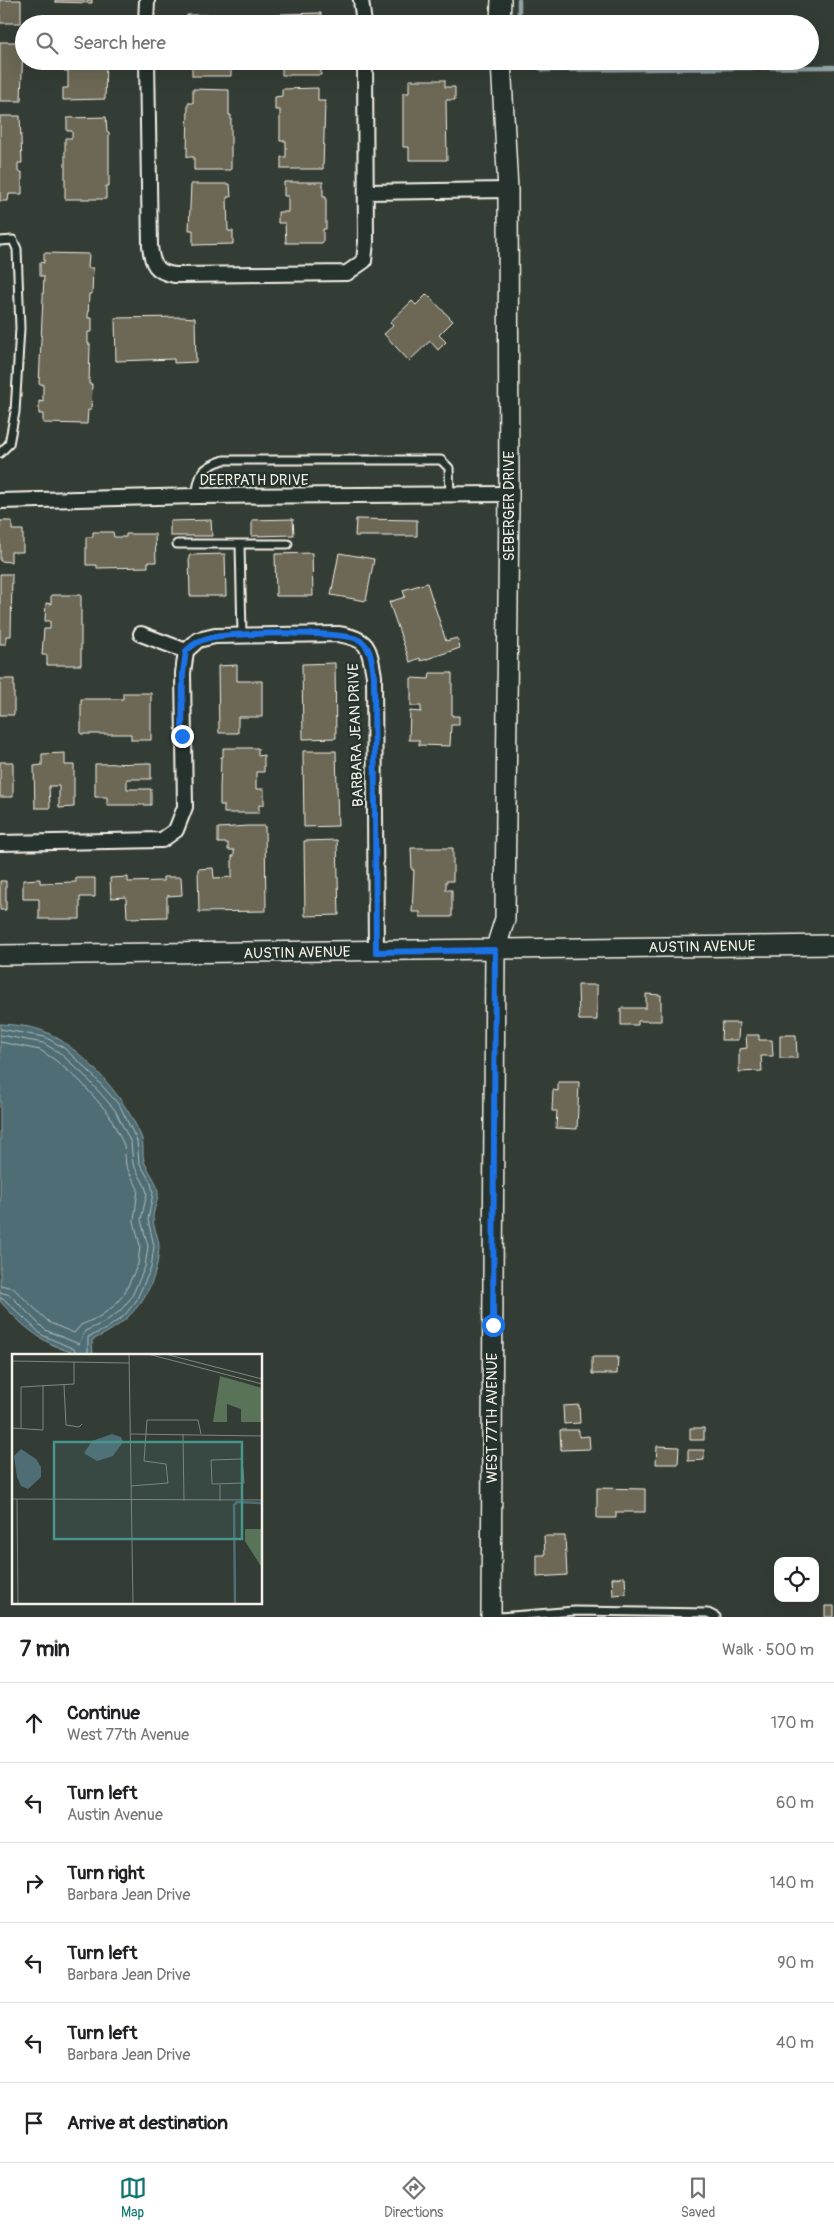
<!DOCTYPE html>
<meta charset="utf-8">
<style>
:root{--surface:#fff;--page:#f6f6f6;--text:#202124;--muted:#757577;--line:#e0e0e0;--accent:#0f766e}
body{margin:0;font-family:Pangolin,sans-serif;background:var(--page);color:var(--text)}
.controls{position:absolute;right:15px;bottom:15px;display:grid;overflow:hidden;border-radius:10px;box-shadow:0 5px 20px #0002}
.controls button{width:45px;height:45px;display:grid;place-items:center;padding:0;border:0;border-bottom:1px solid var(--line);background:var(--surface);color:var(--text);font:25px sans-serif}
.stop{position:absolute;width:15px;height:15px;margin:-11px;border:4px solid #1a73e8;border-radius:50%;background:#fff}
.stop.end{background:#1a73e8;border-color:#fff;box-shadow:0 1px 5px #0008}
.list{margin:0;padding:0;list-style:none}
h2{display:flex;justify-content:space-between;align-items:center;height:65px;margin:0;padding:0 20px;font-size:21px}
h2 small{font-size:16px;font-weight:400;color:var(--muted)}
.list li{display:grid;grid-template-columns:32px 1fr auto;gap:15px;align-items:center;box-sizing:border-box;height:80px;padding:0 20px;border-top:1px solid var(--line)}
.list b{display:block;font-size:19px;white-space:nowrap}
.list p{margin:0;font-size:16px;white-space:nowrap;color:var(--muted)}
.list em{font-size:16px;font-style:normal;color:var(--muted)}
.icon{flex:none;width:28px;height:28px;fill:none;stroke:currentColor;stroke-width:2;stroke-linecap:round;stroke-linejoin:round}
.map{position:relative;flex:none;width:834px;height:1617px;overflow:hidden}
.search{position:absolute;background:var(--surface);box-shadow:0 5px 20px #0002;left:15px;right:15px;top:15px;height:55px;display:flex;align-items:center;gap:12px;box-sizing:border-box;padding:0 18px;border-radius:28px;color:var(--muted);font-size:19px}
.sheet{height:545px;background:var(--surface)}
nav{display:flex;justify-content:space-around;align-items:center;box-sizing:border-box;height:70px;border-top:1px solid var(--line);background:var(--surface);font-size:14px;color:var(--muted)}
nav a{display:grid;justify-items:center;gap:2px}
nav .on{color:var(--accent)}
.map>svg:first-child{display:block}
.water{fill:#4f6d75;stroke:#91a2a3}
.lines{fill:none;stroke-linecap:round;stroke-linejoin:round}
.shore{stroke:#b2bcba;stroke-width:1}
.stream{stroke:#91a2a3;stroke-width:4.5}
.building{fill:#6c6755;stroke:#f4f1e8}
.lane-casing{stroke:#f4f1e8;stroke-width:11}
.street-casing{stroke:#f4f1e8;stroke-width:18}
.secondary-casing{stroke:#f4f1e8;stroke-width:22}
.lane{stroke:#26332d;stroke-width:7}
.street{stroke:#26332d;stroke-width:14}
.secondary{stroke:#26332d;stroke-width:19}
.route{stroke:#1a73e8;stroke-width:6}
.labels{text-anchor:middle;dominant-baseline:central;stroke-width:4.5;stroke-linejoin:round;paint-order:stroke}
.street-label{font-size:15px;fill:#f4f1e8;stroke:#26332d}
.inset-river{fill:none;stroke:#4f6d75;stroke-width:2.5}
.inset-road{fill:none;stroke:#81857d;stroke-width:1}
.view{fill:#48958c;fill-opacity:0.15;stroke:#48958c;stroke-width:2.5}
.inset-edge{fill:none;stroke:#f4f1e8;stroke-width:2.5}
</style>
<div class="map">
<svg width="834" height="1617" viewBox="0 0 834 1617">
<rect width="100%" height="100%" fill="#343d35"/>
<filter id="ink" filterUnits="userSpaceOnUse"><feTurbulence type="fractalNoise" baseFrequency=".02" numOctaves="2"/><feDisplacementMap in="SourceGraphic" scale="10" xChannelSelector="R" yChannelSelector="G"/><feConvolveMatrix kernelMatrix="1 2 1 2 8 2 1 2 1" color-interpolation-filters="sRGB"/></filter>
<g filter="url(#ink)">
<path class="water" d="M0,1024C15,1025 34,1026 48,1033C85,1051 128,1101 142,1139C144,1146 142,1154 144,1161C148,1172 157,1180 158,1192C159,1200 153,1209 153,1218C153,1228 159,1237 159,1247C157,1291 132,1323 92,1340L93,1356C54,1353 25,1330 0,1301Z"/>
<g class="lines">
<path class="shore" d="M0,1029L45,1037L64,1048L89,1071L120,1106L137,1141L139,1162L151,1183L153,1193L148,1220L154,1246L151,1268L136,1301L124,1316L106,1329L88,1337V1356
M0,1035L43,1043L60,1053L85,1076L115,1110L131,1143L133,1164L145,1186L147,1193L141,1220L148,1246L145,1267L131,1298L120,1311L103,1323L85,1331L79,1344L45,1330L10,1295L0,1292
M0,1042L40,1050L55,1060L80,1081L109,1114L124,1145L126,1166L138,1189L134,1221L140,1246L138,1264L124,1294L114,1306L99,1317L81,1325L74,1333L50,1323L13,1288L0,1285
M0,1298L5,1300L42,1335L74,1349L77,1356"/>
<path class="stream" d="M519,24V0
M527,61L544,70L834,67"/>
</g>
<path class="building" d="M0,0H21V23H0Z
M55,0H92V3L55,2Z
M321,13V24H281V14Z
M187,15H227V24H187Z
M60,19H102V24H60Z
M0,42H23L21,101H0Z
M64,61H106L105,99L63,100V88H68V71H64Z
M192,61H235V65H231V76H192Z
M282,61H321V75H282Z
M409,80H445V87H455V100H446L447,160H409V147H403V93H409Z
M318,88V101H325L323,169H281V157H286V141H280V110H275V97L282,96V89Z
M193,89L229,90V115H231V170H194V157H187L188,103H193Z
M0,116H20L22,163H18V172H22V194H9L8,201H0Z
M106,117L107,132H109V186H106V199H65V138H72V131H67V118Z
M284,182H323V197H326V229H323V243H286L285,223H278V212H288V196H284Z
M191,184H230L231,197H227L228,231H233V244L193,245V230H189Z
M44,253L89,254L88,268H93L92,294H89L88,318H92V332H88V344H90L89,384H92L91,410H88L87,424L43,423V414H39V401L43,402V384H39L44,276H40V262L44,263Z
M427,294L453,321L439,335L446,342L438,350L430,341L409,361L384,334L393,326L390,322L412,301L416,305Z
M182,317L195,318L196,362L174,363V359L116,361L115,318Z
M293,519L294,535L252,536V520Z
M356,519L417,520V536H355Z
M211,520L212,536H170V521Z
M0,521H12V530H23V552H11V562L0,561Z
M93,532H113L114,537H126V534H155L156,562H148V567L97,568V565H86V537H93Z
M312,553L313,596H276L275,554Z
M339,553L374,559L366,601L331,595Z
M225,554L226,596H190L189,555Z
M0,574H12L11,636H6V644H0Z
M427,583L446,641L457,638L460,648L421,661L420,658L410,662L389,602L405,597L403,590Z
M51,595H81V665H47V655H42L44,629H50V621H45L46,603L51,604Z
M335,663L336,738L303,739L302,664Z
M237,665V681H262V717H238V733H219L218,666Z
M430,673H452V716H459V725H451L450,746L419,745V740H409L410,711L421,712V706H411V678L429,679Z
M0,679H14V715H0Z
M123,693H151V740H131V734H81V699H123Z
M223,748H258V756L264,755V772H256V789H264V805H259V813H224V805H220V789L221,757H223Z
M303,751H336L338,826L304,827Z
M65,753V765H74V807L59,808V786H49L50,808H35L34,766L42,765V754Z
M0,762H13V797H0Z
M151,763V779H127V789H151V805H107V797H95V764Z
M249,826H265L266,911L199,912L198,869L213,868L214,878L232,877V856H234V850H228V843H218V828Z
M337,840L339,915L305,916L304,841Z
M411,848H453V881H446V890H452V917H420V912H412L414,870H412Z
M128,877V882L163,881V877H181L182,895L167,896V917L127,918L126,897L111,898L110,878Z
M76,878H95V897H80V919H39V899H23V880L40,879V883L76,882Z
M0,881H6V910H0Z
M578,985H597V1020H579Z
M646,994L661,995V1021H638V1025H621V1008H646Z
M722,1023H739L738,1040H721Z
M746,1035H759V1040H772L773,1056H761L762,1071L739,1072V1049L747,1048Z
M780,1035H796L797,1058H780Z
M558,1082H579L577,1129L556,1128L557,1111H552L553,1090L558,1091Z
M592,1357H618L617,1374H592Z
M579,1405L580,1423L564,1424L563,1406Z
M690,1428H704V1440H690Z
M560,1430H579V1437L589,1436L590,1449L561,1450Z
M657,1446L679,1447L678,1464H656Z
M688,1450H704V1460L688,1461Z
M597,1488L645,1489V1512H616V1518H597Z
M544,1536H565L567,1575L537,1577V1555H545Z
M625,1577L626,1594L613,1595L612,1578Z
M825,1606H834V1617H825Z"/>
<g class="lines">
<g class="lane-casing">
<path id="lane" d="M0,241L13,240L17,249L20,328L15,412L9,444L0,453
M196,496C200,473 200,468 224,460H441L449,468L450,495
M177,544H288
M240,544L242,635
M499,1617L575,1611L708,1613L716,1617"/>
</g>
<g class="street-casing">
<path id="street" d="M361,0L364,24
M146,24L147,0
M147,61L150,246C152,264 155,272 175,275L347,273L364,261L366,242L365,61
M366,192L508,190
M0,501L196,496L509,494
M141,634L186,651
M0,843L162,840L176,830L185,807L183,673L186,651L198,640L215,636L338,634C369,639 369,647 374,676L376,952"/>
</g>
<g class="secondary-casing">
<path id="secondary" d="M500,24L501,0
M0,955L834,945
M491,1617L495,950L505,919L509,494L508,190L501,61"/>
</g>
<use href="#lane" class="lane"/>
<use href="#street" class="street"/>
<use href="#secondary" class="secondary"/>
</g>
</g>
<g class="lines" filter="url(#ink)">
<path class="route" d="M182,736L183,673L186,651C195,643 201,639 213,637C233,633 348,630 361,641C372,649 372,663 374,676L376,952L495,950L493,1325"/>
</g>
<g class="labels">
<g class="street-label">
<text x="254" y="480">DEERPATH DRIVE</text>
<text transform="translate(509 506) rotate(-90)">SEBERGER DRIVE</text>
<text transform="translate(356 735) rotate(-92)">BARBARA JEAN DRIVE</text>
<text transform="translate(702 947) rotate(-1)">AUSTIN AVENUE</text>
<text transform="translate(297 953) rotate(-1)">AUSTIN AVENUE</text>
<text transform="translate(492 1418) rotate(-90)">WEST 77TH AVENUE</text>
</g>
</g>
<g transform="translate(12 1354)">
<rect width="250" height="250" fill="#343d35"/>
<path d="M208,22L250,34V68H229V55L215,50V68H201ZM233,175H250V214L233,187Z" fill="#597359"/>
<path d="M100,80L109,83L111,88L101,102L85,107L72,99L80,87ZM9,95L24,105L29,113V123L16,135L9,132L5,123L2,102Z" fill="#4f6d75"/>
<path class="inset-river" d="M223,250L222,151L225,148L250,149"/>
<path class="inset-road" d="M117,0L121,250M136,0L250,30M153,0L250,25M0,7L117,9M52,31L54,71L67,73L70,70M0,74L31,76V31M9,75V33L62,30V8M119,80L250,82M171,80L172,147M199,106L230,105L232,129L200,130ZM208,131V147M119,132L156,129L154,110L132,107L135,66H186L189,80M0,145L250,146M5,145L6,250"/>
<path class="view" d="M42,88H230V185H42Z"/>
<rect width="250" height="250" class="inset-edge"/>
</g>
</svg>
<div class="controls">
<button><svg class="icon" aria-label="locate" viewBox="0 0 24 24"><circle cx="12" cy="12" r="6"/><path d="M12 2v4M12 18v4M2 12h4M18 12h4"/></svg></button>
</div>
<div class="stop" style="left:493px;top:1325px"></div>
<div class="stop end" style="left:182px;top:736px"></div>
<div class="search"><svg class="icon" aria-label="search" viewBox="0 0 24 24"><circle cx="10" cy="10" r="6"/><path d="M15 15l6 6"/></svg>Search here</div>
</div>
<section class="sheet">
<h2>7 min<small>Walk · 500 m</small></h2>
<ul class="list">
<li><svg class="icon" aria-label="ahead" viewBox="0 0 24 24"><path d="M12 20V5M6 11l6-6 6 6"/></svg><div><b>Continue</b><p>West 77th Avenue</p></div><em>170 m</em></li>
<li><svg class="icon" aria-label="left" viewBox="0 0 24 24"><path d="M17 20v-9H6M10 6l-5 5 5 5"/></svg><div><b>Turn left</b><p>Austin Avenue</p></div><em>60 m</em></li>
<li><svg class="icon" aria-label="right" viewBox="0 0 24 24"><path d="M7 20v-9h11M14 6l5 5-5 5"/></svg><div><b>Turn right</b><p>Barbara Jean Drive</p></div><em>140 m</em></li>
<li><svg class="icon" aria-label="left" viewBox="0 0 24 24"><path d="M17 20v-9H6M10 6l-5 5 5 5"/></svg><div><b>Turn left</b><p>Barbara Jean Drive</p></div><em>90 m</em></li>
<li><svg class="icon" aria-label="left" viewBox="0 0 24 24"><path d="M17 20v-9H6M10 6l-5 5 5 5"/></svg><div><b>Turn left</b><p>Barbara Jean Drive</p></div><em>40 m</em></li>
<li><svg class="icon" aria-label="arrive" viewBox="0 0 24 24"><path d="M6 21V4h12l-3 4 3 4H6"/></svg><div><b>Arrive at destination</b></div></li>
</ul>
</section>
<nav>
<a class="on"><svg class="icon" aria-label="map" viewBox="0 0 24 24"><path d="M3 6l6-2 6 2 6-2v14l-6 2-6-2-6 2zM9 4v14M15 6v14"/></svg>Map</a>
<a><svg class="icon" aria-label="directions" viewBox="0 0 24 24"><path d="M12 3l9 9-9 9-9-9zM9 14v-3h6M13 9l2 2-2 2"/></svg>Directions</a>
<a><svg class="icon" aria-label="saved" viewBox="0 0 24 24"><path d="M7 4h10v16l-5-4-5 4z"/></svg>Saved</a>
</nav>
